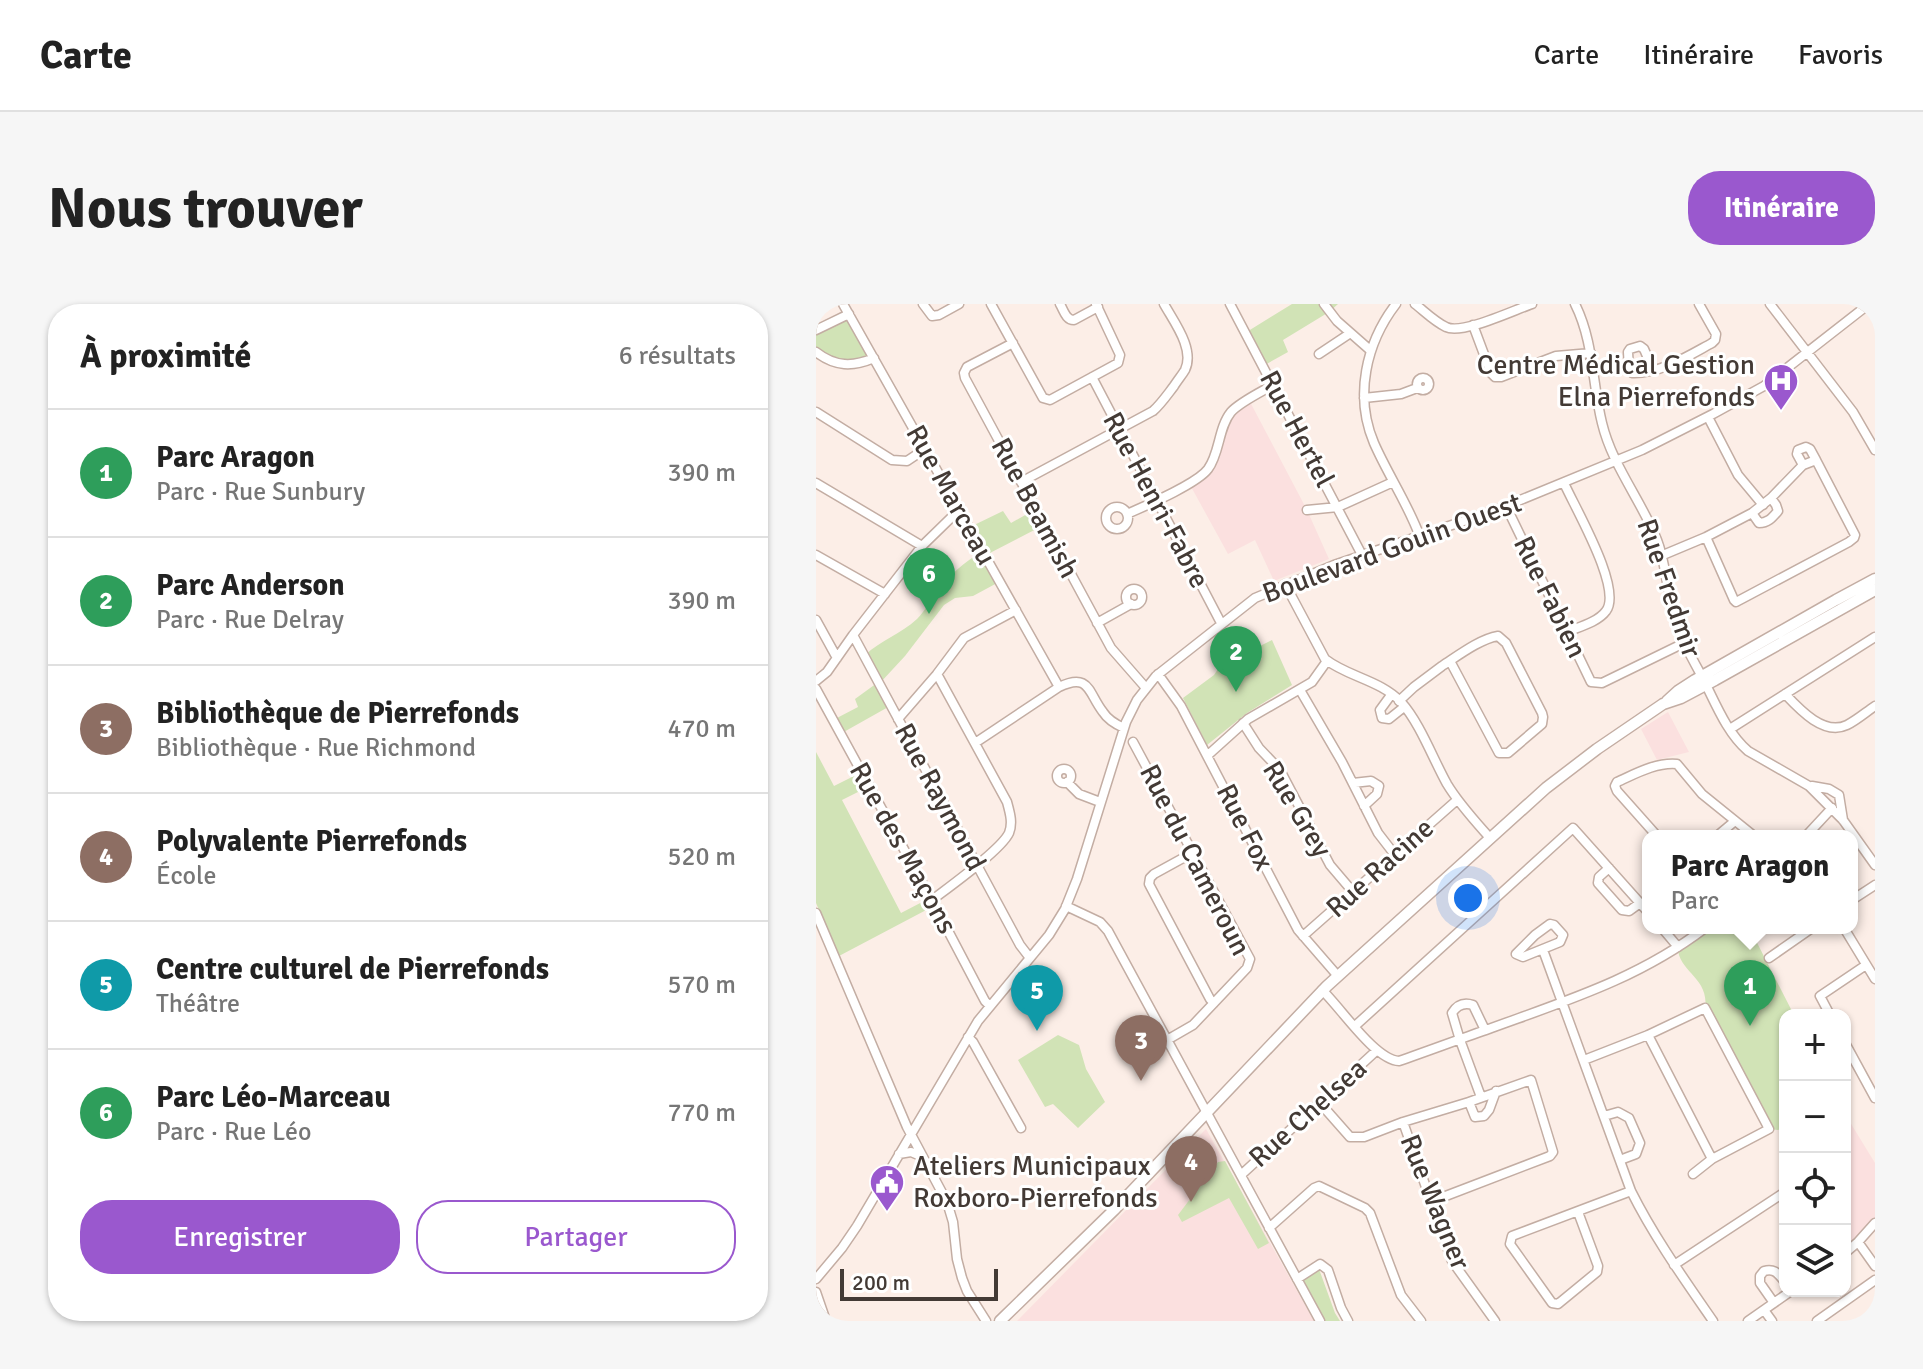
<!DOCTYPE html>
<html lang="fr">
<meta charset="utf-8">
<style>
:root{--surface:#fff;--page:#f6f6f6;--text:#222;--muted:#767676;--line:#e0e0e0;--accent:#9a58ce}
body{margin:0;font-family:Signika,sans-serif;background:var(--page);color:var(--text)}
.controls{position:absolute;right:24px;bottom:24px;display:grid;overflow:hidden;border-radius:16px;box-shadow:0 2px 6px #0004}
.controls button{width:72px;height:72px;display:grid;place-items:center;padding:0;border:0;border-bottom:2px solid var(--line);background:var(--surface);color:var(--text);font:40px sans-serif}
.scale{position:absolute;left:24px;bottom:20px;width:158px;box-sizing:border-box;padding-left:8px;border:4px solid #433a35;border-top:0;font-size:22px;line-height:28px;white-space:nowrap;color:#433a35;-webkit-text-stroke:6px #fff;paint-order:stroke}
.you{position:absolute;left:652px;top:594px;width:28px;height:28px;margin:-20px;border:6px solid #fff;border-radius:50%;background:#1a73e8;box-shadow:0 0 0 12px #1a73e833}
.badge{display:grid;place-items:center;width:52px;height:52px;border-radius:50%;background:var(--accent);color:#fff;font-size:26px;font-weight:700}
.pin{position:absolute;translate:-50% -66px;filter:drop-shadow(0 2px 4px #0008)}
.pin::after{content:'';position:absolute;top:42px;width:28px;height:24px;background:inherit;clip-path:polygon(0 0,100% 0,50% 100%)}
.popup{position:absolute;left:826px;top:526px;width:216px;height:104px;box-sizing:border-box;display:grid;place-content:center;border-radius:16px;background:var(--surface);filter:drop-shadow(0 2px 6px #0005);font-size:26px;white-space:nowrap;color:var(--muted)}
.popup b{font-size:30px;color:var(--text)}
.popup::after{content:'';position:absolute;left:50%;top:100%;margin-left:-16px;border:16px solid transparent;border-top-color:var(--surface)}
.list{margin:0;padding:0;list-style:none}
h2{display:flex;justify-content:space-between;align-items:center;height:104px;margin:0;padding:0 32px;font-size:34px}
h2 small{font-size:26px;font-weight:400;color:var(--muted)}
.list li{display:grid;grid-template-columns:52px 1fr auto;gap:24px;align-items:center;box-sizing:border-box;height:128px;padding:0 32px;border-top:2px solid var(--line)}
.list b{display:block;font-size:30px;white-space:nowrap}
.list p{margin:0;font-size:26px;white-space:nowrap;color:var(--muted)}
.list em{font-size:26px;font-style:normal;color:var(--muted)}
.actions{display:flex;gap:16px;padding:24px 32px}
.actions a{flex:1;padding:18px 0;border:2px solid var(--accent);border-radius:32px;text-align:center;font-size:28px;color:var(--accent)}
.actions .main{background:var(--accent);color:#fff}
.icon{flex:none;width:44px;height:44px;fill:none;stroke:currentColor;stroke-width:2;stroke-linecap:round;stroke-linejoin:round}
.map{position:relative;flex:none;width:1059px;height:1017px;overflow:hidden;border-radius:32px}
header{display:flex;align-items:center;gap:48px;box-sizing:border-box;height:112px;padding:0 40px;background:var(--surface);border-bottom:2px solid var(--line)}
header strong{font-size:38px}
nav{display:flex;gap:44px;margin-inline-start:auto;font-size:28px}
.intro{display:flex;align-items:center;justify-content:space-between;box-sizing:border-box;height:192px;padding:0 48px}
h1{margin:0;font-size:56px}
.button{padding:20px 36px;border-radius:32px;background:var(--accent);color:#fff;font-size:28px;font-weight:700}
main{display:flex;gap:48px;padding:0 48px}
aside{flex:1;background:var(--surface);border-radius:32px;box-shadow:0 2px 6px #0004}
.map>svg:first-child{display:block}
.education{fill:#fbe0df}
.green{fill:#d1e3b6}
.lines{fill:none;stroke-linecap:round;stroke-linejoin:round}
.minor-casing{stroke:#c3ada3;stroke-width:11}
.major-casing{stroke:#c3ada3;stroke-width:13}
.minor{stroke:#fff;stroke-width:8}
.major{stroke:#fff;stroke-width:10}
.labels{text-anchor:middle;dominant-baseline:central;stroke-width:6;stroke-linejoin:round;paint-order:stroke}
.poi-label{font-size:28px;fill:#433a35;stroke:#fff;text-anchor:end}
.street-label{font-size:28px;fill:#433a35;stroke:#fff}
</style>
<header>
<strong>Carte</strong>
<nav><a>Carte</a><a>Itinéraire</a><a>Favoris</a></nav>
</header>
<div class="intro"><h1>Nous trouver</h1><a class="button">Itinéraire</a></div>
<main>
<aside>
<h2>À proximité<small>6 résultats</small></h2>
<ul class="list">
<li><span class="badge" style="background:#2e9e5b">1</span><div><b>Parc Aragon</b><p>Parc · Rue Sunbury</p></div><em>390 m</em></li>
<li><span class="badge" style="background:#2e9e5b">2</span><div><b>Parc Anderson</b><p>Parc · Rue Delray</p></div><em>390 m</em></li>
<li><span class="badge" style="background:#8d6e63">3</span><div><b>Bibliothèque de Pierrefonds</b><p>Bibliothèque · Rue Richmond</p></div><em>470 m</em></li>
<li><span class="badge" style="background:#8d6e63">4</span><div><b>Polyvalente Pierrefonds</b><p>École</p></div><em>520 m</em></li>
<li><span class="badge" style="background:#0f9aa8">5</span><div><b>Centre culturel de Pierrefonds</b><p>Théâtre</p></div><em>570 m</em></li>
<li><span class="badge" style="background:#2e9e5b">6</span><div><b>Parc Léo-Marceau</b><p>Parc · Rue Léo</p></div><em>770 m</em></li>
</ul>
<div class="actions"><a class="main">Enregistrer</a><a>Partager</a></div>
</aside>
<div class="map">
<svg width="1059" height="1017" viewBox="0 0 1059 1017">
<rect width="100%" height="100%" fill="#fceee7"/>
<path class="education" d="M433,96L491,206L513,255L458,277L439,236L412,250L373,179L389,169L416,107Z
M852,408L873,448L841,456L825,425Z
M1029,810L1059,859V919L1029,949Z
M390,825L498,1017H201L259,958Z"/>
<path class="green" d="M476,0H522L513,8L467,36L472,48L447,62L429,29Z
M33,10L58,54L31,61L0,48V26Z
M220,205L228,221L170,251L154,223L187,207L195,219Z
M167,247L183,278L157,292L139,294L128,301L89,352L64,379L49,351C65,336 85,330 101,315C109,307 113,298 120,289C133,271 148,258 167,247Z
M456,336L476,381L431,409L391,441L367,394L398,371L404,362Z
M61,379L74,402L26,429L19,415L42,403L39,395Z
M0,448L18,482L40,471L48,485L26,496L85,609L110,596L114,604L23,652L0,599Z
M889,624H922L928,630L934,625L978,711H969V823L962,826L953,825L889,704C894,674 861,667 862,643Z
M242,731L263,741L270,765L289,798L262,824L237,800L229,803L202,756Z
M409,857L453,939L442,945L413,894L366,918L362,911L402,858Z
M503,965L519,1009L524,1017H507L487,978V975Z"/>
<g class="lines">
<g class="minor-casing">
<path id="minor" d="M27,0L243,383
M107,0L116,12L123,11L143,0
M175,0L227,94L234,96L302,59L304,51L280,0
M244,0C248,7 250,16 258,16L282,3
M414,0L546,251
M508,0L521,17L554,46
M580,0C550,39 538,92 558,139C572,171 592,200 604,233
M599,0C608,7 619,18 630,23C646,31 698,6 716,0
M759,0C778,38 776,79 786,119C796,161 825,196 841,236C850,259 850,283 857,307C862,329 873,349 884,369C898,395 909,427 932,447L993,482L1027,516L1059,561
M954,0L1037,108L1059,146
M657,21L675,69L679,73H685L740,52L775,49
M0,26L33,10
M197,39L151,63L148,69L149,74L295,344L330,384
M0,48C19,63 37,63 58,54
M503,50L533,30
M837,66L828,45L824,42L814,45L812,48L813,65L816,69C844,70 872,52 896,39L899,36L900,30L883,0
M276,73L405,319
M601 80a6 6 0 1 1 12 0a6 6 0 1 1-12 0Z
M548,94L585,90L601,84
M0,108L76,156L91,157L109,145
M892,113L922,171L947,201
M987,161L981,150L982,146L990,143L994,145L1000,156
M205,178L337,107C345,100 351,91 358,82C361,77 366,71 369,66C379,45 358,18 348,0
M0,179L106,242
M748,179C759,204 807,285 790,307C782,318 763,323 751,328
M690,202L775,378L786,379L868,339
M290 214a11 11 0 1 1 22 0a11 11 0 1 1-22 0Z
M491,206L522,203L577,178
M936,209L943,219C952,219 956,214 962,207L960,201L955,194
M311,210C329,202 381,180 392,165C404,149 402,124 415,108C424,98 445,88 457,81
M0,251L69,290
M847,251L890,233L936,209L955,194L987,161L1000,156L1039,231L1038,234L1033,238L920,298L918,296L890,233
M469,280L509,355C532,373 564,376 585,398C604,419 617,455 631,480C643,500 659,517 674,534
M310 293a8 8 0 1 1 16 0a8 8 0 1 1-16 0Z
M0,316L21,354
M281,319L315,300
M37,331L204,641L214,654
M342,370L365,402L482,626L521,671
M0,377L11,368L37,331L106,242L143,206
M0,385L119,602L169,697L174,702
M484,386L526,458L562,529L579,551
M969,390C984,406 1008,432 1031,421C1041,416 1050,408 1059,402
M575,391L564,406L566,414L573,415L588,403
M583,397L598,383L626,362C643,351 664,335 682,332L690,339L726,409L727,413L726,420L692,449H683L634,357
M82,415L121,370L148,334L200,306
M427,419L443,444L464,466L514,561L537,588
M914,425L1059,333
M317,438L434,655L431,664L377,721L351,736
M159,439L243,383C274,368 272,389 287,408C292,416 299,420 308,424
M392,451L432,415L496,378L511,357
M241 472a7 7 0 1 1 14 0a7 7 0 1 1-14 0Z
M251,478L263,490L284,498
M537,479L555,477L563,482L561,490L548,502
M996,482L1013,485L1023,491L1027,516
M841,532L801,487L799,482L801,478C819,470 840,458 861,460L886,490L938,532
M901,532L919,517
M990,532L1016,504
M378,548L338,570L334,574L333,580L394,695L398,699
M793,564L783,573L782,579L806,606L813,607L824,599
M116,596C133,583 185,546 193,529C197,519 194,509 191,498L121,370
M1036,596L1059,581
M250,602L284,618L292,627L504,1017
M0,609L91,823L131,898L137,918L141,955L146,974L151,987L170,1017
M734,620L738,621L747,631L744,638L707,653L700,650L719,631Z
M846,624L862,643
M1028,624L1059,675
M487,632L641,496
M727,646L815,887C838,933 868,975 897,1017
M953,654L996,624
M506,686C525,704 559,756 583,757C612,747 641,736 670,726C749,697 822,675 889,624
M1014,711L1004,692L1050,661
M539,722L757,524L832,608
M832,731L896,855
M152,733L157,738L205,824
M1029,739L1059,794
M768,756L832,731L889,704L953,825L896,855L877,870
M665,793L644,736L636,709C641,701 648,698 657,701L669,726
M653,798L659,813L668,812L673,806L680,787
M504,799L534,833H548L587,818L653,798L715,776L737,848L734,852L614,898
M788,812L802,808L813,814L824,839L820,850L804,856
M587,818L636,957L679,1017
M83,850L95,848L107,853
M425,871L560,747
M762,908L782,962L781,968L742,1000L736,999L694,940L696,932L815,887
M453,924L498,884L503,882L549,904L554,909L585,991L605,1017
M1042,938L1059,962
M1029,949L1042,938L1059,919
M858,961L969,888
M0,975L26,944L41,922L162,717L233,631L249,605L261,575L310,418L321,396L340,372L439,294L518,261L680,206L826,146L897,110L948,82L1053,0
M481,975L504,960L512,966L525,1004L532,1017
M0,988L10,1017
M958,999L944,979V972L948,967C959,964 962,970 969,978
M948,1006L956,1017
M0,1016V1017
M932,1017L975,987
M1001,1017L1059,976"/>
</g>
<g class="major-casing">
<path id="major" d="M851,397L862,387L879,376L1020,296L1059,275
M184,1017L298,906L511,682L730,484L781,445L847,400L865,394L899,376L1059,286"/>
</g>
<use href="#minor" class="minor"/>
<use href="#major" class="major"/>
</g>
<defs>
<g id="hospital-pin" transform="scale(1.8)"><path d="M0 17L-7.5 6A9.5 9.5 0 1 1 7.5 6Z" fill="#9a58ce" stroke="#fff"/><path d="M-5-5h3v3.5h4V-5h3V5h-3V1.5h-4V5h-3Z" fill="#fff"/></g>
<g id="civic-pin" transform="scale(1.8)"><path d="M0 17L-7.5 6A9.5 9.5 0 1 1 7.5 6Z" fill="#9a58ce" stroke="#fff"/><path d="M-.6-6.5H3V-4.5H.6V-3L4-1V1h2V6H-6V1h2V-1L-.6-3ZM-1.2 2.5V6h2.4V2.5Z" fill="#fff"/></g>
</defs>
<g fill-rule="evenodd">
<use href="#hospital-pin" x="965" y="77"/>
<use href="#civic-pin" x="71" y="878"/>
</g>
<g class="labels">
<g class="poi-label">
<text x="939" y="61">Centre Médical Gestion<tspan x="939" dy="32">Elna Pierrefonds</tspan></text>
<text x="97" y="862" text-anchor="start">Ateliers Municipaux<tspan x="97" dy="32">Roxboro-Pierrefonds</tspan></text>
</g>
<g class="street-label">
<text transform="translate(481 125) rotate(62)">Rue Hertel</text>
<text transform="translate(135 191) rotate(61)">Rue Marceau</text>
<text transform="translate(340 196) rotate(62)">Rue Henri-Fabre</text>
<text transform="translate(219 204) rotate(62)">Rue Beamish</text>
<text transform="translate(576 244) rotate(-20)">Boulevard Gouin Ouest</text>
<text transform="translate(853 284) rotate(71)">Rue Fredmir</text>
<text transform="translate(734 293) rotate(64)">Rue Fabien</text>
<text transform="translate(124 493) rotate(62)">Rue Raymond</text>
<text transform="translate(481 505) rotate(59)">Rue Grey</text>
<text transform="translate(429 523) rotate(63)">Rue Fox</text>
<text transform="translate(87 544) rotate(61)">Rue des Maçons</text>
<text transform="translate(379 556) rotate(63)">Rue du Cameroun</text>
<text transform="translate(564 564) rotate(-42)">Rue Racine</text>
<text transform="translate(492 809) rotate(-42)">Rue Chelsea</text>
<text transform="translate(619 898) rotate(68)">Rue Wagner</text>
</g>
</g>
</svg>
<div class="controls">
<button>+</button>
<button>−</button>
<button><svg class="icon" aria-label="locate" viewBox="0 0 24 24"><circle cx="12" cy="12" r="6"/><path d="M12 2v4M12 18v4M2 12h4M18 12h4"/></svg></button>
<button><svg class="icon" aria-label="layers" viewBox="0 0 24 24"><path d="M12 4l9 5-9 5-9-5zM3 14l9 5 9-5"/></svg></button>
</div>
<div class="scale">200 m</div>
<div class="you"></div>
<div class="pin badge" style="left:934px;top:722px;background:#2e9e5b">1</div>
<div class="popup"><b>Parc Aragon</b>Parc</div>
<div class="pin badge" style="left:420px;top:388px;background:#2e9e5b">2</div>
<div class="pin badge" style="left:325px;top:777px;background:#8d6e63">3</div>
<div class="pin badge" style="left:375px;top:898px;background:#8d6e63">4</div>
<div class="pin badge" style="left:221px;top:727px;background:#0f9aa8">5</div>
<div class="pin badge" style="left:113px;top:310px;background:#2e9e5b">6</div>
</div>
</main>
